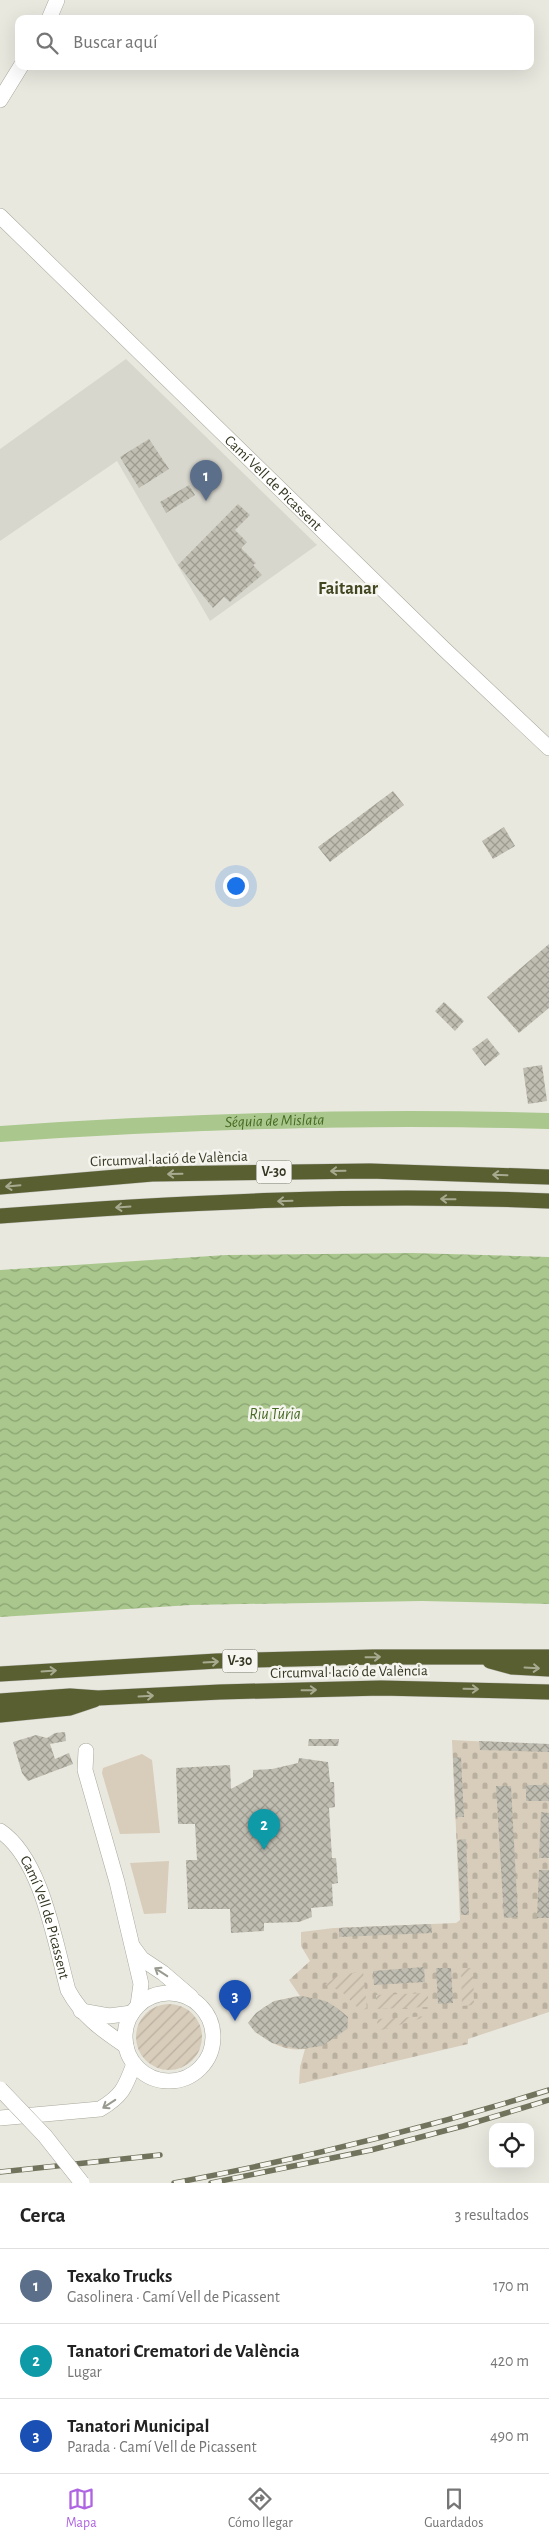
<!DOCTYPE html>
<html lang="es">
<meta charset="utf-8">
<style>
:root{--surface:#fff;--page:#f6f6f6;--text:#222;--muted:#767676;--line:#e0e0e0;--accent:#af64e2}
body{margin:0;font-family:"Alegreya Sans",sans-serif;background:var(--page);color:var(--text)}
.controls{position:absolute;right:15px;bottom:15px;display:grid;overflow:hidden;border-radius:10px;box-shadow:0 5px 20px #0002}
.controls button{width:45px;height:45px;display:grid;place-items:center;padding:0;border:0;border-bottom:1px solid var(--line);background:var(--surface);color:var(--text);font:25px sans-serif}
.you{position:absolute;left:235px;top:885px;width:18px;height:18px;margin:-12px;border:4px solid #fff;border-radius:50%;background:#1a73e8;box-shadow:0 0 0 8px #1a73e833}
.badge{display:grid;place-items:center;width:32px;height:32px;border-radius:50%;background:var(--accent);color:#fff;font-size:16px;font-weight:700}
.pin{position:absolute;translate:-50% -41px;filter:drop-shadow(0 1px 2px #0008)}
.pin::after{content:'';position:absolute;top:26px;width:18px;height:15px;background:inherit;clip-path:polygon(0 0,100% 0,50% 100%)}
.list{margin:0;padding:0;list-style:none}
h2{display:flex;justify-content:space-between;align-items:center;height:65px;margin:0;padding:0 20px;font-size:21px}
h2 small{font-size:16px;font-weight:400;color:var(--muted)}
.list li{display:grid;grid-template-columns:32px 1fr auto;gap:15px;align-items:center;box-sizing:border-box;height:75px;padding:0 20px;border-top:1px solid var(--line)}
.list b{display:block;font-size:19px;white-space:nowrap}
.list p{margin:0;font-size:16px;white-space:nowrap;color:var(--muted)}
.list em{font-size:16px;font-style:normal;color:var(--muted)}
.icon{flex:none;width:28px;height:28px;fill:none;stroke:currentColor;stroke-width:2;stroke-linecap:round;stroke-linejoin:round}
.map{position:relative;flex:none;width:549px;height:2183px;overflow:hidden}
.search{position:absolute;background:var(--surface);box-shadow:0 5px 20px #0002;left:15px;right:15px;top:15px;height:55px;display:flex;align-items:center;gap:12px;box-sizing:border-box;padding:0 18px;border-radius:10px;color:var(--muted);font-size:19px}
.sheet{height:290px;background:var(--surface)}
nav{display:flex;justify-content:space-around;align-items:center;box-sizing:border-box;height:70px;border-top:1px solid var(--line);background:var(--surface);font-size:14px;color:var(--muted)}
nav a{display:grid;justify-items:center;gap:2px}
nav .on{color:var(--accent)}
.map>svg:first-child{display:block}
.built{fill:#d8d7ce}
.green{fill:#d8ccba}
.cemetery{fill:url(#cemetery-stones)}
.garden{fill:url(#garden-furrows)}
.water{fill:url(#water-waves)}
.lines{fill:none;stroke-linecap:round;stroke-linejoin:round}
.stream{stroke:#aac88d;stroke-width:4.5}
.canal{stroke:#aac88d;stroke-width:16}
.building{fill:url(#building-cross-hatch)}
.minor-casing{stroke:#a8a89b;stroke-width:16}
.highway-casing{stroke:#c2c3bd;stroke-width:16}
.minor{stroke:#fff;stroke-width:15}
.highway{stroke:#595f31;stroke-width:15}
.rail-casing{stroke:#71735c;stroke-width:5.5}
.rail{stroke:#f6f5ef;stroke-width:4;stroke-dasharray:11;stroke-linecap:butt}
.minor-bridge-casing{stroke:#a8a89b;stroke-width:16;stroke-linecap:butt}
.minor-bridge{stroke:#fff;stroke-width:15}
.oneway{stroke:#a8aa90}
.oneway2{stroke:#9a9b90}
.labels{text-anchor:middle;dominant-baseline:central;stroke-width:5;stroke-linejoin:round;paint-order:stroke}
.shield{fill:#f6f5ef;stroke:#6f7060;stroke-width:1}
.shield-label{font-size:14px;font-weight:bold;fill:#353722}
.street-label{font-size:15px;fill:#353722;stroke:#f6f5ef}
.water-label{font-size:16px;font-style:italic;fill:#466b23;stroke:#f6f5ef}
.quarter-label{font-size:18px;font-weight:bold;fill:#424621;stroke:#f6f5ef}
</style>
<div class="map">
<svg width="549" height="2183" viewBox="0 0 549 2183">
<defs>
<pattern id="cemetery-stones" width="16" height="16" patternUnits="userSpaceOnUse" patternTransform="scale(1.25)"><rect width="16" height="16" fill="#d8ccba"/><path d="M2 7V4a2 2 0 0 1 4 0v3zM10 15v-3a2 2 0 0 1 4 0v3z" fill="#bab0a0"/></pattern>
<pattern id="garden-furrows" width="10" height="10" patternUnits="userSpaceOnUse" patternTransform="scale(1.25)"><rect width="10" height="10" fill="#d8ccba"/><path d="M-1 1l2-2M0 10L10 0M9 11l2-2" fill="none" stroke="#bab0a0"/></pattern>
<pattern id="water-waves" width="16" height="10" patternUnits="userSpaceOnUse" patternTransform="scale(1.25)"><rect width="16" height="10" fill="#aac88d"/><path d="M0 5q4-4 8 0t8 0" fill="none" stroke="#8ba373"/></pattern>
<pattern id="building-cross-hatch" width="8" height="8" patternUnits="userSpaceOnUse" patternTransform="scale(1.25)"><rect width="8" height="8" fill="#c0beb2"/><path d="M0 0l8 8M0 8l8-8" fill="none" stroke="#9d9b90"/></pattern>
</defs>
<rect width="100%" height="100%" fill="#e9e8df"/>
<path class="built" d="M126,359L317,545L210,621L117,461L0,541V449Z"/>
<path class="green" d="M142,1754L152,1760L160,1833L120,1834L102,1773L103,1768Z
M169,1861L166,1913L144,1914L130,1863Z"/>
<path class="cemetery" d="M452,1740L549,1745V2012L468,2039V2044L299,2084L300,2067L305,2049C282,2052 264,2040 249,2023C262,2004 277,1999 300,1996L289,1980L310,1961L301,1946V1932L334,1928L456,1923L460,1920Z"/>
<path class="garden" d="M461,1968H473L474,2005L462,2006Z
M363,1971L367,2009L360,2010L341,1991L325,1985L337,1976Z
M428,1993V2007L376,2009V1995Z
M136 2037a33 33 0 1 1 66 0a33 33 0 1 1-66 0Z
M429,2016L378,2031L377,2019Z"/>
<path class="water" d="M412,1253L549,1257V1604L422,1601L191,1605L0,1617V1270L226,1255Z"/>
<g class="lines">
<path class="stream" d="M0,1139C183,1126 366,1122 549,1126"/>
<path class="canal" id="s1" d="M0,1134C183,1121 366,1116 549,1121"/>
</g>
<path class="building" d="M149,439L169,469L139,488L120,457Z
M189,485L195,495L166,513L160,502Z
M238,504L250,515L235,530L247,542L241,548L256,563L253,565L262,575L230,602L224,597L213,608L178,565Z
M393,791L404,805L330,862L318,847Z
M504,827L515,846L493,859L482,841Z
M549,944V1008L519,1033L487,997Z
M444,1002L464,1021L455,1031L435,1011Z
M487,1038L500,1054L485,1066L472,1049Z
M542,1065L547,1101L528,1104L523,1068Z
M65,1732L66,1741L50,1744L55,1759L69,1753L73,1764L28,1781L22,1773L13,1742L36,1735L47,1738L55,1733Z
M309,1739H339L338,1746H308Z
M479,1741L549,1744V1752L480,1750Z
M461,1757L464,1817H456L453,1758Z
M299,1758L328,1762L330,1782H334L335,1807L329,1808L332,1858H336L338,1883L332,1884L333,1906L311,1908L312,1917L299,1922L264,1923V1931L231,1933L230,1909H188L186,1860H197L195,1824H178L176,1768L230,1765L231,1789L253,1777V1770L272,1769L298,1763Z
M526,1785H549V1801H526Z
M496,1786H511L518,1917L504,1918Z
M541,1812L549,1813V1858H539Z
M466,1839L469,1915H461L457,1840Z
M539,1870H549V1918H537Z
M431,1924L432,1933L339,1937V1928Z
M424,1967L425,1982L374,1985L373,1971Z
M436,1968H451L453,2003L438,2004Z
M302,1996L326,2001L337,2008L348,2017L347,2029L322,2046L299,2049L272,2043L255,2032L248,2023L256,2013L274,2001Z"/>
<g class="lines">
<g class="minor-casing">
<g id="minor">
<path d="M49,19L57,0"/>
<path d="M0,100L21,66"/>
<path id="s2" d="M0,216L443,648L549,748"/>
<path d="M86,1751L85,1770L117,1882L141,1984L138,2005"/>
<path id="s3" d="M0,1831C42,1859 55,1943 68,1990C82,2016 102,2030 126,2046"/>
<path d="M133,1947L142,1959L163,1973L191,1997"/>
<circle cx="169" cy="2037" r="44"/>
<path d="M81,2011L109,2016L132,2013"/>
<path d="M0,2118L100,2109C122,2096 125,2088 134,2064"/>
</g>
</g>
<g class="highway-casing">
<path id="highway" d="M0,1187L152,1174L370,1171L549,1177
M0,1216C183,1202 366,1193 549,1201
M490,1661L512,1667L549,1669
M0,1674L217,1661L374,1657H549
M0,1701L70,1696L98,1698L220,1692L381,1688L549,1692
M0,1715L70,1708L94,1700"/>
</g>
<use href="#minor" class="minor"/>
<use href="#highway" class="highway"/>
<g class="rail-casing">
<path id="rail" d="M0,2172L160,2155
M174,2183C301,2159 426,2128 549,2090
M211,2183L371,2150L463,2126L549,2100"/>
</g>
<use href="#rail" class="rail"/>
<g class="minor-bridge-casing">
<path id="minor-bridge" d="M0,2089L45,2136L82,2183"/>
</g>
<use href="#minor-bridge" class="minor-bridge"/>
</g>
<defs><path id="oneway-shaft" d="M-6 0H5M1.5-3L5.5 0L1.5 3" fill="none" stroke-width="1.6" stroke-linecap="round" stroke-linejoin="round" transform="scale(1.25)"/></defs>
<g class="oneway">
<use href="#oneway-shaft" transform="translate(338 1171) rotate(179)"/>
<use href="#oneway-shaft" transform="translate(175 1174) rotate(179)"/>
<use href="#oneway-shaft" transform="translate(500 1175) rotate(-178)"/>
<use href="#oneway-shaft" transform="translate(13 1186) rotate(175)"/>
<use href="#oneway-shaft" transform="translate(448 1199) rotate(-179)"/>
<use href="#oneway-shaft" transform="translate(285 1201) rotate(178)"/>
<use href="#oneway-shaft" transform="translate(123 1207) rotate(176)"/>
<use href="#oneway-shaft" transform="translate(373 1657) rotate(-1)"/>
<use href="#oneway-shaft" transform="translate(211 1662) rotate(-3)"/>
<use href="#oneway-shaft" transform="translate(532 1668) rotate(3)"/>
<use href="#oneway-shaft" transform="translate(49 1671) rotate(-4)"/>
<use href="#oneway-shaft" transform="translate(471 1689) rotate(1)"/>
<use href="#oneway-shaft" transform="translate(309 1690) rotate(-1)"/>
<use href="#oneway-shaft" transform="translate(146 1696) rotate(-3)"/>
</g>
<g class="oneway2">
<use href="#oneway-shaft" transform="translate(161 1972) rotate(-147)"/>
<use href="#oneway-shaft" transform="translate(109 2104) rotate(147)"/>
</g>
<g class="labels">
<g class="shield">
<rect x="256.5" y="1160.5" width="35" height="23" rx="4"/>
<rect x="222.5" y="1649.5" width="35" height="23" rx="4"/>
</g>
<g class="shield-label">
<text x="274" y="1172">V-30</text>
<text x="240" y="1661">V-30</text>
</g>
<g class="street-label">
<text stroke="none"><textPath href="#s2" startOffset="382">Camí Vell de Picassent</textPath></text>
<text transform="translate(169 1159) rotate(-2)">Circumval·lació de València</text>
<text transform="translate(349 1672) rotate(-1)">Circumval·lació de València</text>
<text stroke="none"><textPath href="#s3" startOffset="100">Camí Vell de Picassent</textPath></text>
</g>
<g class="water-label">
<text stroke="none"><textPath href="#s1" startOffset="275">Séquia de Mislata</textPath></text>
<text x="275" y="1414">Riu Túria</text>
</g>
<g class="quarter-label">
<text x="348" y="589">Faitanar</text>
</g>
</g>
</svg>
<div class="controls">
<button><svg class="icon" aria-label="locate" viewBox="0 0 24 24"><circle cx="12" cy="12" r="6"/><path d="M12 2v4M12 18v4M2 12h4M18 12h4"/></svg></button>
</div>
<div class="you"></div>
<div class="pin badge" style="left:206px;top:501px;background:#5c6f8a">1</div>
<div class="pin badge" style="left:264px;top:1850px;background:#0f9aa8">2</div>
<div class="pin badge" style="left:235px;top:2021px;background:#1a4fb4">3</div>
<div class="search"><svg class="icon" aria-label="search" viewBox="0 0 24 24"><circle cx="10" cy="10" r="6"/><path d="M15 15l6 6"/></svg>Buscar aquí</div>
</div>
<section class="sheet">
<h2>Cerca<small>3 resultados</small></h2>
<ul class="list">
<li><span class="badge" style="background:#5c6f8a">1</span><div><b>Texako Trucks</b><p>Gasolinera · Camí Vell de Picassent</p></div><em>170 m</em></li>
<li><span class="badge" style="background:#0f9aa8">2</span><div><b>Tanatori Crematori de València</b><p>Lugar</p></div><em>420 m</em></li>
<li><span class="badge" style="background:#1a4fb4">3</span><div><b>Tanatori Municipal</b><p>Parada · Camí Vell de Picassent</p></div><em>490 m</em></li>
</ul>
</section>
<nav>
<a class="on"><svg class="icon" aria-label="map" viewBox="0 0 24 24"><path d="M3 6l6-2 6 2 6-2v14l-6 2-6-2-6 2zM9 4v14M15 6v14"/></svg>Mapa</a>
<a><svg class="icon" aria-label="directions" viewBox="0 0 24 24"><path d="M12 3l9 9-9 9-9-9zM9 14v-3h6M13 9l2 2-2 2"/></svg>Cómo llegar</a>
<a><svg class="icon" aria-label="saved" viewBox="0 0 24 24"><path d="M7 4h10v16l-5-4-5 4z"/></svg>Guardados</a>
</nav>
